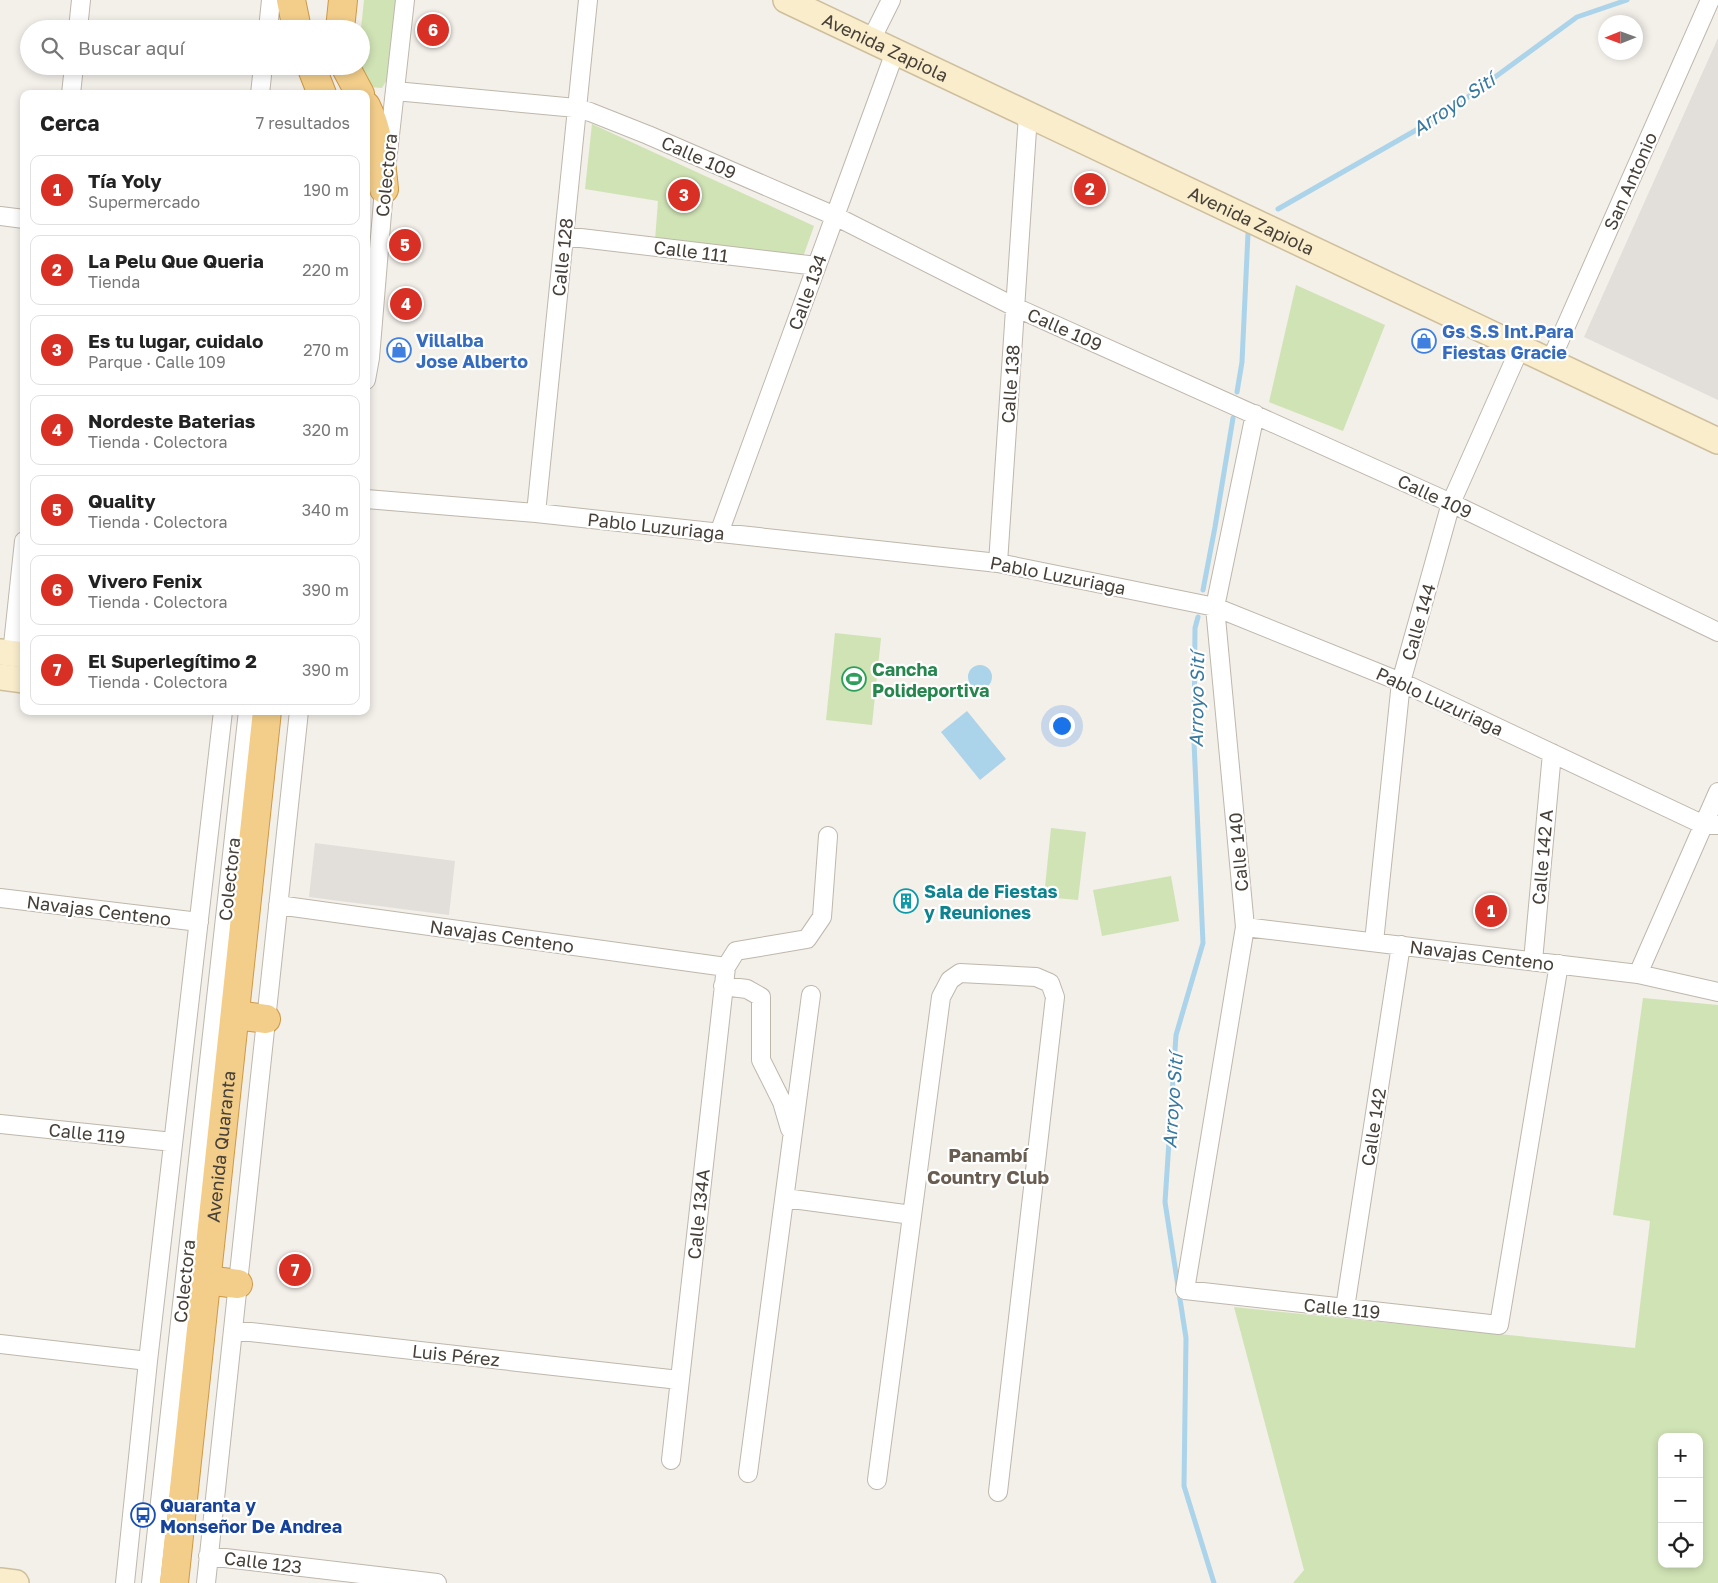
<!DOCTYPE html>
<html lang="es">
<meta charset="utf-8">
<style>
:root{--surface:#fff;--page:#f2f2f2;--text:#222;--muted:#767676;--line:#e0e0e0;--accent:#d93025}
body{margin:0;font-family:"Golos Text",sans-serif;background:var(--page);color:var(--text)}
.controls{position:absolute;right:15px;bottom:15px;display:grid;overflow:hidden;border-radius:10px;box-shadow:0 2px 8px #0003}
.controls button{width:45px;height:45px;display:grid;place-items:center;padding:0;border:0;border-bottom:1px solid var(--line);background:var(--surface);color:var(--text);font:25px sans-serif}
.compass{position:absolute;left:1598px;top:15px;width:45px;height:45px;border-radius:50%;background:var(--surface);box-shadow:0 2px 8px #0003;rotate:269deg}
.you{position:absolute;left:1061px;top:725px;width:18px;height:18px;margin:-12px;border:4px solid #fff;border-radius:50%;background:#1a73e8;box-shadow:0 0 0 8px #1a73e833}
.badge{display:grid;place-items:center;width:32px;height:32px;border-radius:50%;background:var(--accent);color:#fff;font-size:16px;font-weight:700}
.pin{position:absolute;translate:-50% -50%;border:2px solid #fff;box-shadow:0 1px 5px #0006}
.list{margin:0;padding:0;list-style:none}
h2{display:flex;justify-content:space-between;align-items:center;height:65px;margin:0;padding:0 20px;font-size:21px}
h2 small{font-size:16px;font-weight:400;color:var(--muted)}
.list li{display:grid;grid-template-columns:32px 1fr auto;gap:15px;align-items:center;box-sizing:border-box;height:70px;margin:0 10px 10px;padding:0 10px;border:1px solid var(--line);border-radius:10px}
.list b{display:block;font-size:19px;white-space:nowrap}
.list p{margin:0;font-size:16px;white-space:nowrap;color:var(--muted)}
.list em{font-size:16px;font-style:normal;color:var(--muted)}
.icon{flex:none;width:28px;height:28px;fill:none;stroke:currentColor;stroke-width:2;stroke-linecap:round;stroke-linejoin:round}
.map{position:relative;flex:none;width:1718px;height:1583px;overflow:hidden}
.search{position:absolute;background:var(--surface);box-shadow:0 2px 8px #0003;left:20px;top:20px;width:350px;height:55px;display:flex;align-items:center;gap:12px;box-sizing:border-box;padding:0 18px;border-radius:28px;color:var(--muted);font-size:19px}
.panel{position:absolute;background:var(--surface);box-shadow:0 2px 8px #0003;left:20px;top:90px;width:350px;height:625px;border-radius:10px}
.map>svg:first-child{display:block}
.industrial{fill:#e2deda}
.green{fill:#d0e3b5;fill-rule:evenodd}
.water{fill:#abd3ea}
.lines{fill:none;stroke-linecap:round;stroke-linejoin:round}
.stream{stroke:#abd3ea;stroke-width:5}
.minor-casing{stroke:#beb7ac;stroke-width:20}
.secondary-casing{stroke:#cebf9c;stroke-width:28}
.trunk-casing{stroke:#cf9846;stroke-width:30}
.minor{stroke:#fff;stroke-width:18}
.secondary{stroke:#faedcc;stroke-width:25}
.trunk{stroke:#f3ce8b;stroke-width:28}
.labels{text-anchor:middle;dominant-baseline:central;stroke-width:4.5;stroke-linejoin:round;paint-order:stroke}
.street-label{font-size:18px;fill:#464038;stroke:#fff}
.shop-label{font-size:18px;font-weight:bold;fill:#366cbe;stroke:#fff;text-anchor:start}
.leisure-label{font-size:18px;font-weight:bold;fill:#27864d;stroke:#fff;text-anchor:start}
.culture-label{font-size:18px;font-weight:bold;fill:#0d838f;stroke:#fff;text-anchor:start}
.transit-label{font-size:18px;font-weight:bold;fill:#164399;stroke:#fff;text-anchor:start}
.water-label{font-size:19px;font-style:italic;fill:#3879a0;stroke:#fff}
.neighbourhood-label{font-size:19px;font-weight:bold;fill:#685d50;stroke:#fff}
</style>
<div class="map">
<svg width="1718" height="1583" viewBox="0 0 1718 1583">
<rect width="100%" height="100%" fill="#f3efe9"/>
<path class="industrial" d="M1718,38V400L1584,337Z
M315,843L455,861L449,915L309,897Z"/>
<path class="green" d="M364,0H397L388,78L382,88L370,87L361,65V29Z
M592,124L814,226L803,257L655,240L658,201L585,189Z
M1296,285L1385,325L1343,431L1269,402Z
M835,633L881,638L872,725L826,720Z
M1051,828L1086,832L1078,900L1044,897Z
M1171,876L1179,921L1102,936L1093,890Z
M1643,998L1718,1005V1583H1293L1304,1570L1234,1307L1635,1348L1650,1221L1613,1215ZM1662,1437H1699V1564H1662Z"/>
<path class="water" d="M968 677a12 12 0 1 1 24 0a12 12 0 1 1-24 0Z
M967,711L1006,759L980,780L941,732Z"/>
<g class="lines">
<path class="stream" d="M1278,209L1446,113L1577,17L1627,0
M1237,392L1242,362L1248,233
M1203,590L1215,527L1233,418
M1198,617L1195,628L1194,742L1203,943L1176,1035L1165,1202L1186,1338L1184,1486L1214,1583"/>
<g class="minor-casing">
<path id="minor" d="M78,29L81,0
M268,29L271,0
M871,40L891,0
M395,91L576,108L590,112L648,135L835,216L1015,307L1451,503L1718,632
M71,94L74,66
M260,94L263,66
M0,216L24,219
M564,236L817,266
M1550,362L1710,0
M366,380L370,358L384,189L405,0
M1255,414L1215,607L1245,927L1185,1290L1499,1325L1559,964
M366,499L536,513L998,563L1215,607L1401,682L1704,825H1718
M536,513L588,0
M719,533L895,52
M998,563L1028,115
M12,654L24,541
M0,898L199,922
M278,905L726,967
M1245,927L1638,974L1718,992
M1374,942L1401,682L1451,503L1520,348
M1533,961L1552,753
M1638,974L1718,792
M723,986L747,989L761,997V1060L782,1102L790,1129
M0,1124L173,1142
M785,1198L912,1215
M1345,1308L1401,945
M233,1330L679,1380
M0,1344L148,1361
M671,1460L726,967L736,951L807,939L822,917L828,836
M748,1473L811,995
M877,1480L941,997L950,980L960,973L1036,977L1050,983L1055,997L998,1492
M208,1556L437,1583
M125,1583L148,1361L223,711
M151,1583L248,711
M206,1583L299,711"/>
</g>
<g class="secondary-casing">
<g id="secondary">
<path id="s1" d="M786,0L1718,441"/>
<path d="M0,652L24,655"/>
<path d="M0,677L24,680"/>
<path d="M0,1581L16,1583"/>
</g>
</g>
<g class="trunk-casing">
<g id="trunk">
<path d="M291,0L297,29"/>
<path d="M340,29L343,0"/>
<path d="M311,66L322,94"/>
<path d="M345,66L360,94"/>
<path d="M366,106C379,132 381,161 384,189"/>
<path d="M235,1015L266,1019"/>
<path d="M206,1280L238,1284"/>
<path id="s2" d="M174,1583L267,711"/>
</g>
</g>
<use href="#minor" class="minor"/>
<use href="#secondary" class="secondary"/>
<use href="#trunk" class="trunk"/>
</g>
<defs>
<g id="shop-ring" transform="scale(1.25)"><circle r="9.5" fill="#fff" stroke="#3f7fe0" stroke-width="1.5"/><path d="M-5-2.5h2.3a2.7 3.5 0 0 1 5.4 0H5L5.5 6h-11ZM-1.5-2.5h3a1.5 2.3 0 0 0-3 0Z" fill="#3f7fe0"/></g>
<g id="stadium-ring" transform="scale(1.25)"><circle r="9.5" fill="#fff" stroke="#2e9e5b" stroke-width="1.5"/><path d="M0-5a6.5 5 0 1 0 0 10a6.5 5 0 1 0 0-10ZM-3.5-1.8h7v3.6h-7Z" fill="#2e9e5b"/></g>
<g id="building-ring" transform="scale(1.25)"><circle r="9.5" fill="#fff" stroke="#0f9aa8" stroke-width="1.5"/><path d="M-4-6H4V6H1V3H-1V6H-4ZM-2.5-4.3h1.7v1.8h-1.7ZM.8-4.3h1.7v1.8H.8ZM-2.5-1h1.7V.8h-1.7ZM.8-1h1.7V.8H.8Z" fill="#0f9aa8"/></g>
<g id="bus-ring" transform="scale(1.25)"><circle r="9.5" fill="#fff" stroke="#1a4fb4" stroke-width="1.5"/><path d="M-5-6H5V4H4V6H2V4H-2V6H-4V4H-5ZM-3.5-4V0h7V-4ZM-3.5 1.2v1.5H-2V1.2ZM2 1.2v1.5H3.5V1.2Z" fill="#1a4fb4"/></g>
</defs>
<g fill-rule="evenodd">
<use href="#shop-ring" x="1424" y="341"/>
<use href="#shop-ring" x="399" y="350"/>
<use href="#stadium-ring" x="854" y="679"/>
<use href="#building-ring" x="906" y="901"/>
<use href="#bus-ring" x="143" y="1515"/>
</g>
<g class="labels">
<g class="street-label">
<text stroke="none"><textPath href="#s1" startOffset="110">Avenida Zapiola</textPath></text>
<text transform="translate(699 157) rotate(24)">Calle 109</text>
<text transform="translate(386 175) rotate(-84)">Colectora</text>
<text transform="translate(1630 181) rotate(-66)">San Antonio</text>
<text stroke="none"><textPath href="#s1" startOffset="515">Avenida Zapiola</textPath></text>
<text transform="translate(691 251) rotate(7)">Calle 111</text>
<text transform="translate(562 257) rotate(-84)">Calle 128</text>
<text transform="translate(807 292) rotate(-70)">Calle 134</text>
<text transform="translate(1065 329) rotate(24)">Calle 109</text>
<text transform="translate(1010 384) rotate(-86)">Calle 138</text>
<text transform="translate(1435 496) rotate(25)">Calle 109</text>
<text transform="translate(656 526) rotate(6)">Pablo Luzuriaga</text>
<text transform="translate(1058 575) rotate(11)">Pablo Luzuriaga</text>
<text transform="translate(1418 622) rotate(-74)">Calle 144</text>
<text transform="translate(1440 701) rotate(25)">Pablo Luzuriaga</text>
<text transform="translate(1238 852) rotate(-95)">Calle 140</text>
<text transform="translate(1542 857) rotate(-85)">Calle 142 A</text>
<text transform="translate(229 879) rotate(-84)">Colectora</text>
<text transform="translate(99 910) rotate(7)">Navajas Centeno</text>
<text transform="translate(502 936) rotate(8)">Navajas Centeno</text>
<text transform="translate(1482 955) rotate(7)">Navajas Centeno</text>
<text transform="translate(1373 1127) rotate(-81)">Calle 142</text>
<text transform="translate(87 1133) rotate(6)">Calle 119</text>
<text stroke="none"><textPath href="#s2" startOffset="439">Avenida Quaranta</textPath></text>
<text transform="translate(698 1214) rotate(-84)">Calle 134A</text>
<text transform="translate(184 1281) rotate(-84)">Colectora</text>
<text transform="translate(1342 1308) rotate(6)">Calle 119</text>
<text transform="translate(456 1355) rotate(6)">Luis Pérez</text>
<text transform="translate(263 1562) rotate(7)">Calle 123</text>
</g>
<g class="shop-label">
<text x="1442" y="331">Gs S.S Int.Para<tspan x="1442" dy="21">Fiestas Gracie</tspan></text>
<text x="416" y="340">Villalba<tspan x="416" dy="21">Jose Alberto</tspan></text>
</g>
<g class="leisure-label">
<text x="872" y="669">Cancha<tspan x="872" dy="21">Polideportiva</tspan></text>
</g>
<g class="culture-label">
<text x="924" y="891">Sala de Fiestas<tspan x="924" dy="21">y Reuniones</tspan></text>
</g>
<g class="transit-label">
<text x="160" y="1505">Quaranta y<tspan x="160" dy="21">Monseñor De Andrea</tspan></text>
</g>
<g class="water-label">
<text transform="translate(1453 104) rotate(-34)">Arroyo Sití</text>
<text transform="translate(1196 700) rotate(-89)">Arroyo Sití</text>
<text transform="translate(1172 1101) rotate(-86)">Arroyo Sití</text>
</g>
<g class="neighbourhood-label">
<text x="988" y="1154">Panambí<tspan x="988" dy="22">Country Club</tspan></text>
</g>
</g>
</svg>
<div class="controls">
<button>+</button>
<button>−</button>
<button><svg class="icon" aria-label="locate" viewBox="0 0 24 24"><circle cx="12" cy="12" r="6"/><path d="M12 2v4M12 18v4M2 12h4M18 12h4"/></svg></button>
</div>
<svg class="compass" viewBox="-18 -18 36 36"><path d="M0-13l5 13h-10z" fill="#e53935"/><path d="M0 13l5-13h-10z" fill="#767676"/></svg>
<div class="you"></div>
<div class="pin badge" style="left:1491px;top:911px">1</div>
<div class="pin badge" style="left:1090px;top:189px">2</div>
<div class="pin badge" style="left:684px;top:195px">3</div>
<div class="pin badge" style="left:406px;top:304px">4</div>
<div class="pin badge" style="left:405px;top:245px">5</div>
<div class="pin badge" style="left:433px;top:30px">6</div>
<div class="pin badge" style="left:295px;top:1270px">7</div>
<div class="search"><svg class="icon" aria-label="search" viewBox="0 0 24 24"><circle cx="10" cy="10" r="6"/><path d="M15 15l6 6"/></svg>Buscar aquí</div>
<section class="panel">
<h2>Cerca<small>7 resultados</small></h2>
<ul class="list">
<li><span class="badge">1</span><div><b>Tía Yoly</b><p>Supermercado</p></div><em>190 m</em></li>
<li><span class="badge">2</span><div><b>La Pelu Que Queria</b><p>Tienda</p></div><em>220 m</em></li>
<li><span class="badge">3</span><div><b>Es tu lugar, cuidalo</b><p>Parque · Calle 109</p></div><em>270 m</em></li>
<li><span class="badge">4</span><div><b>Nordeste Baterias</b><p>Tienda · Colectora</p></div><em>320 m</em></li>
<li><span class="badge">5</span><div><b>Quality</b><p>Tienda · Colectora</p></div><em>340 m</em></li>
<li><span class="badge">6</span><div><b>Vivero Fenix</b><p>Tienda · Colectora</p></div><em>390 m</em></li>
<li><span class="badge">7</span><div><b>El Superlegítimo 2</b><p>Tienda · Colectora</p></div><em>390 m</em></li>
</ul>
</section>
</div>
